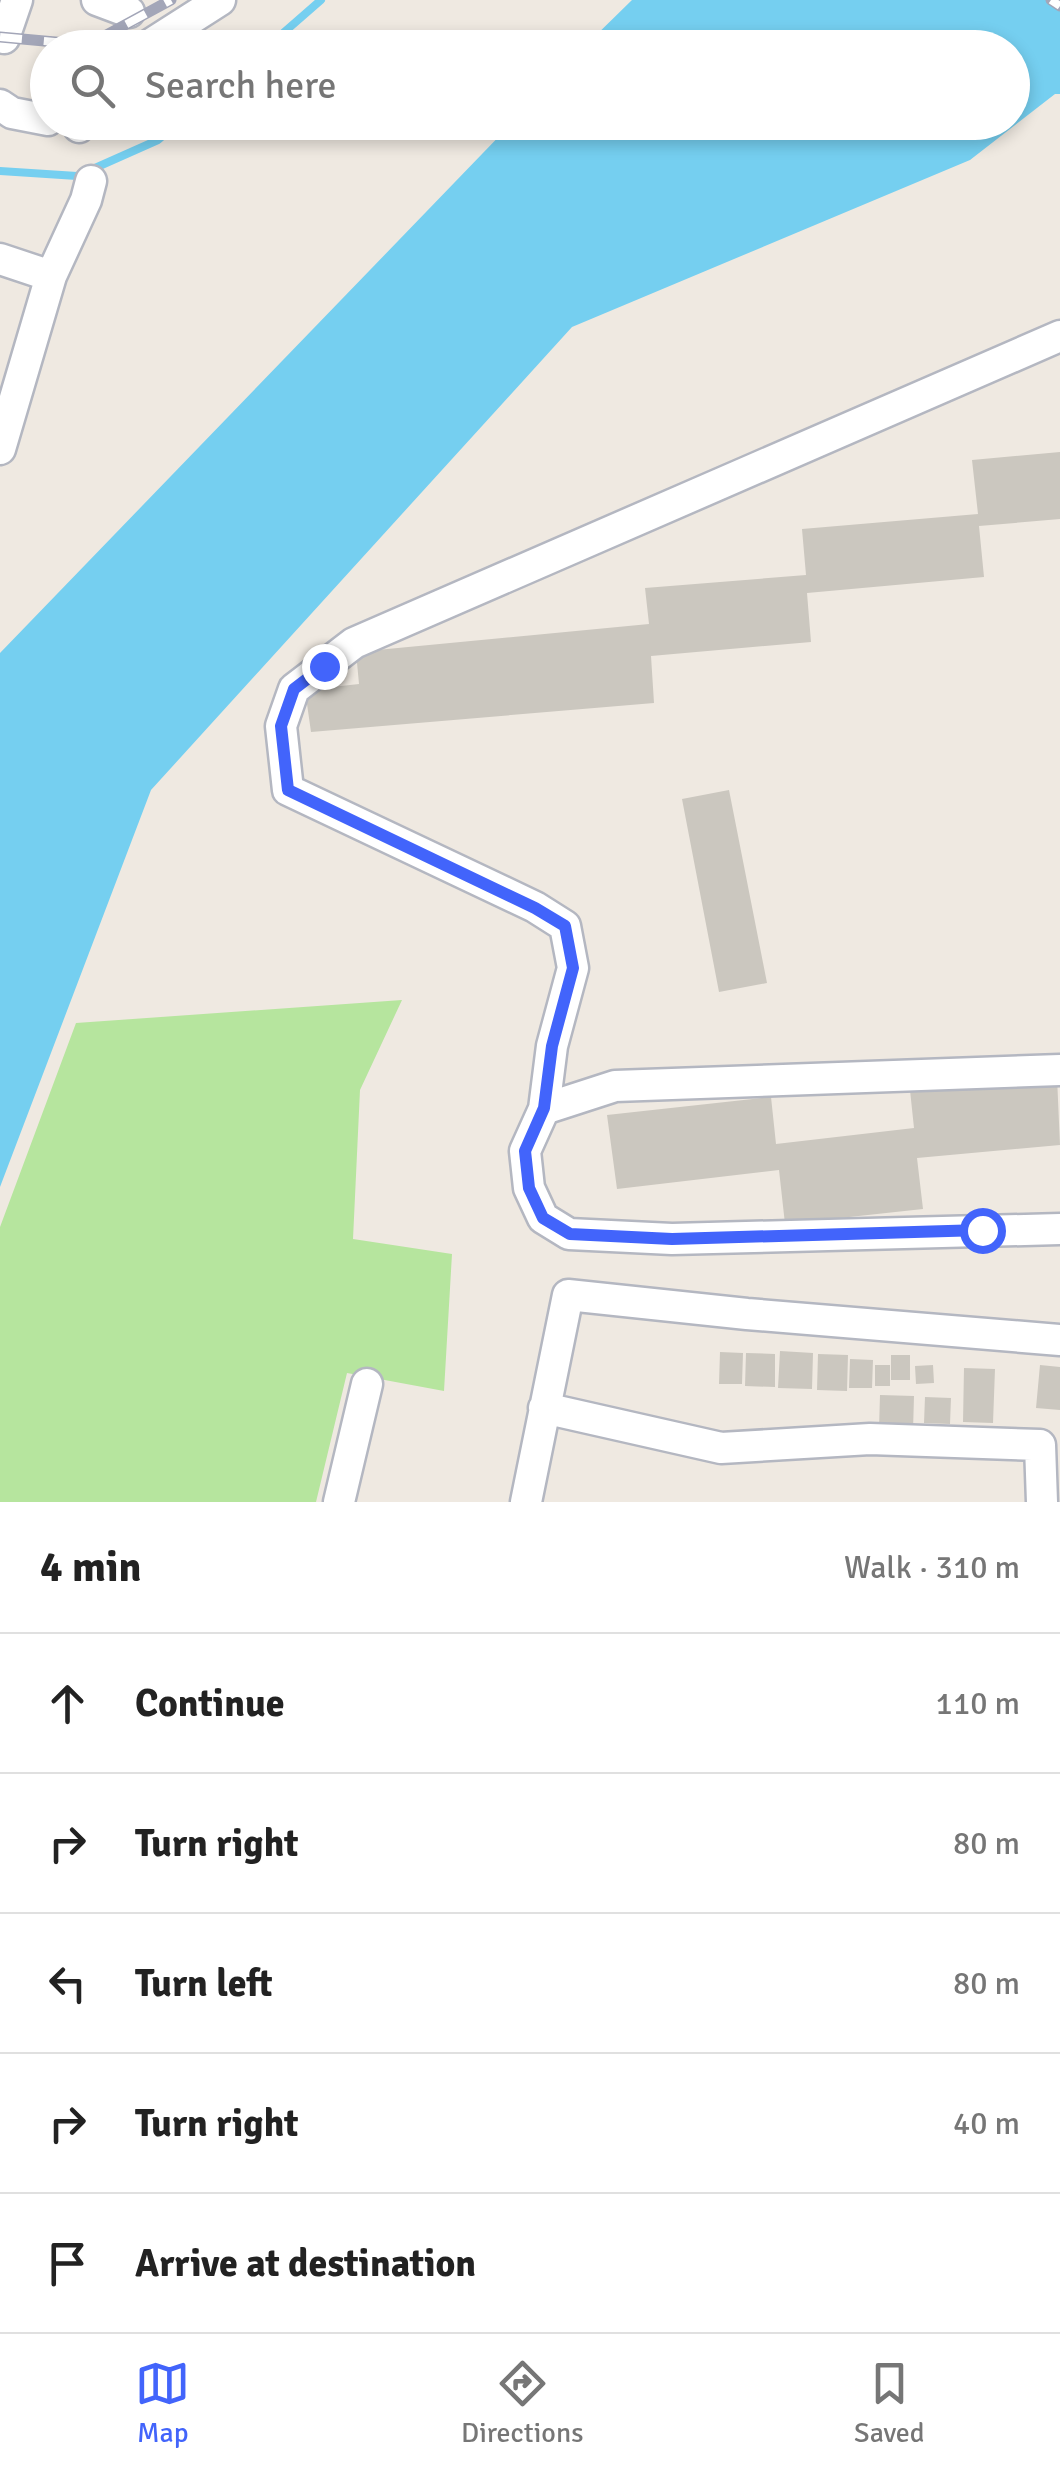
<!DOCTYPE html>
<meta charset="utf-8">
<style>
:root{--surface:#fff;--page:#f2f2f2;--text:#222;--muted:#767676;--line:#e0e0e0;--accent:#4264fb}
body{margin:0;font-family:Signika,sans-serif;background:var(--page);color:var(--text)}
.stop{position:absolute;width:30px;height:30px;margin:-22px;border:8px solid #4264fb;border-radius:50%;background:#fff}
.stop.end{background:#4264fb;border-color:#fff;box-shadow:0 2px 10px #0008}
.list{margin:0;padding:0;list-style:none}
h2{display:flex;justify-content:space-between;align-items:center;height:130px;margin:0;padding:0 40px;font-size:42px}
h2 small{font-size:32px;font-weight:400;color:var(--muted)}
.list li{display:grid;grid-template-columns:65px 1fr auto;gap:30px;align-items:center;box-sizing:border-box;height:140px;padding:0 40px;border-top:2px solid var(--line)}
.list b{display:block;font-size:38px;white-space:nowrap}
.list em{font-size:32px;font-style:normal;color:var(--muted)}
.icon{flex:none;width:55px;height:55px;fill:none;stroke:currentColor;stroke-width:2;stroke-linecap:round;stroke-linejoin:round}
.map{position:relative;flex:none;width:1060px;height:1502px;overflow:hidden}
.search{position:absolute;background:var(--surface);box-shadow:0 5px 15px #0003;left:30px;right:30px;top:30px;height:110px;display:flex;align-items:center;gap:25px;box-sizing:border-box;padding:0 35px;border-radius:55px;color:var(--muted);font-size:38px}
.sheet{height:830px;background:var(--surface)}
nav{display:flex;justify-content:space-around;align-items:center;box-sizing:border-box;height:140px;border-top:2px solid var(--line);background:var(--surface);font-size:28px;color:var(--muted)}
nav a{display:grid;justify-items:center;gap:5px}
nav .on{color:var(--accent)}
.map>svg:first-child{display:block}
.green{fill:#b6e59e}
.water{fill:#75cff0}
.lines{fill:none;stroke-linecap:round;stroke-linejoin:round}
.stream{stroke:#75cff0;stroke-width:8}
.building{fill:#cbc7bf}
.minor-casing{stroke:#b4b7c1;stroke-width:35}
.minor{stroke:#fff;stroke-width:30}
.rail-casing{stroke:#a3a6b8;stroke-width:11}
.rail{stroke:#fff;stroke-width:8;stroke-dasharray:22;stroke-linecap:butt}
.route{stroke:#4264fb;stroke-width:12}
</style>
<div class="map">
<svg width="1060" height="1502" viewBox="0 0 1060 1502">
<rect width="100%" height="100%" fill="#efe9e1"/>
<path class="green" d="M402,1000L360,1090L353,1239L452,1254L444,1391L347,1373L316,1502H0V1227L76,1023Z"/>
<path class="water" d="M632,0H1060V94H1055L970,160L572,327L151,790L0,1187V653L512,123L1012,122V48L584,47Z"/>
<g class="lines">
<path class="stream" d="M266,48L321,0
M0,171L77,176L158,140L179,122"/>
</g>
<path class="building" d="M1060,452V519L979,526L984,577L807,593L811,642L651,656L654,703L311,732L305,690L359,684L356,652L649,624L645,588L806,575L802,529L978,514L972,460Z
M729,790L767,983L719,992L682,799Z
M1057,1077L1060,1145L917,1158L923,1209L785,1224L779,1170L617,1189L607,1115L771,1097L776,1144L914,1128L910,1090Z
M780,1351L813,1353L812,1389L778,1388Z
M720,1352L743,1353L742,1384H719Z
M746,1353L775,1354V1387L745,1386Z
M818,1354L848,1355L847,1391L817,1390Z
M891,1355H910V1380H891Z
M850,1359L873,1360L872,1388H849Z
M875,1365H890V1386H875Z
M933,1365L934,1383L916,1384L915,1366Z
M1040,1365L1060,1367V1410L1036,1408Z
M964,1368L995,1369L993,1423L963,1422Z
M880,1395L914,1396L913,1431L879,1429Z
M925,1397L951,1398L950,1424L924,1423Z"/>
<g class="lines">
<g class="minor-casing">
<path id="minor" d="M97,0L129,12
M4,38L17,0
M145,48L220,0
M0,105L12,113L48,120
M77,122L79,127
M0,259L51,276
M1060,336L354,643L294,689L281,726L288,790L535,907L565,926L573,968L552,1046L544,1109L525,1151L529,1188L543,1218L569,1234L672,1239L1060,1229
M0,449L51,276L86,200L91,181
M544,1109L615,1086L1060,1070
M544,1408L721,1448L870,1439L1040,1445L1042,1502
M339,1502L367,1384
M526,1502L568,1295L747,1314L1060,1340"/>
</g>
<use href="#minor" class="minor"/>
<g class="rail-casing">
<path id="rail" d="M1051,0L1060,6
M0,37L88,45L171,0"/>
</g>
<use href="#rail" class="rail"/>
</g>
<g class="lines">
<path class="route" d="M324,666L294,689L281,726L288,790L535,908L565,926L573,968L552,1046L544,1108L525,1151L529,1188L543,1218L570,1234L672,1239L982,1230"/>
</g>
</svg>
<div class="stop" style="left:982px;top:1230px"></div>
<div class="stop end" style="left:324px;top:666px"></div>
<div class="search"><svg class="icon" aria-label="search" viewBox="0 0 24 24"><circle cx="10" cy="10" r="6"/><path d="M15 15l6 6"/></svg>Search here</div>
</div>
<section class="sheet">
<h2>4 min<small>Walk · 310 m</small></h2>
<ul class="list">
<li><svg class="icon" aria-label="ahead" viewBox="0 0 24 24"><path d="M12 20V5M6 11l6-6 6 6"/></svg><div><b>Continue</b></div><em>110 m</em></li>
<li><svg class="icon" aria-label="right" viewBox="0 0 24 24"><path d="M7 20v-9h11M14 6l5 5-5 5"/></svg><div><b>Turn right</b></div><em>80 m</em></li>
<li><svg class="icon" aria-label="left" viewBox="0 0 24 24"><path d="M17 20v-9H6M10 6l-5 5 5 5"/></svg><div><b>Turn left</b></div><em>80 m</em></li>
<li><svg class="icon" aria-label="right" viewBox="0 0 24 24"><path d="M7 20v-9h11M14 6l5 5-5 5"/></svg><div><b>Turn right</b></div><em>40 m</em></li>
<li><svg class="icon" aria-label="arrive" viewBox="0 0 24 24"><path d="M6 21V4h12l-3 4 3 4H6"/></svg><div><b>Arrive at destination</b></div></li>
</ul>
</section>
<nav>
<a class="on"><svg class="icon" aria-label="map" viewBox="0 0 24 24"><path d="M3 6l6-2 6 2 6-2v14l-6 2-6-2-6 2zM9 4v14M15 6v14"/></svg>Map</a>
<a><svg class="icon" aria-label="directions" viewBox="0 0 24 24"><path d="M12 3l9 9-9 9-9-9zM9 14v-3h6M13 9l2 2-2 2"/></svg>Directions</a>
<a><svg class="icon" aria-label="saved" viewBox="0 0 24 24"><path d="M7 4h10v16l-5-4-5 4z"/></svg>Saved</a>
</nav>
